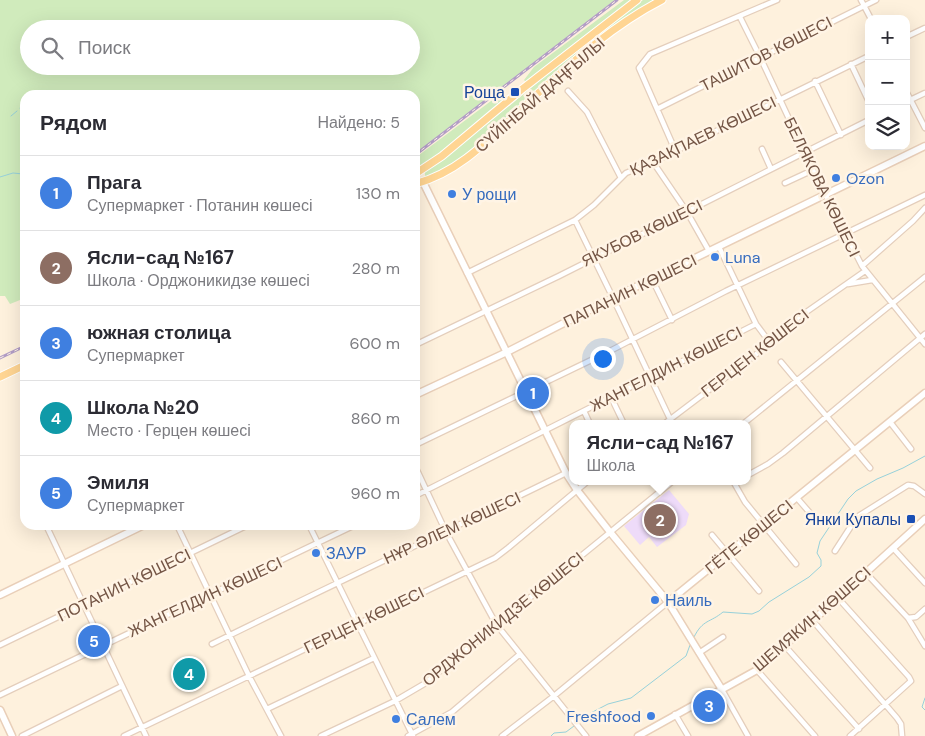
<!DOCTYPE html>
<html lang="ru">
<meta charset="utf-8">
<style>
:root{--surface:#fff;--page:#f2f2f3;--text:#2b2b33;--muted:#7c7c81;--line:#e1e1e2;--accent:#0b8043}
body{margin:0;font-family:"DM Sans",sans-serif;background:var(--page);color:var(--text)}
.controls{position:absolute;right:15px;top:15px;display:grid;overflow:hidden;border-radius:10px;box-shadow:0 5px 20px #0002}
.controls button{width:45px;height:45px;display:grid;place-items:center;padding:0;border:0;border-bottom:1px solid var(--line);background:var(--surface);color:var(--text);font:25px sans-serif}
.you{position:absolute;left:602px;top:358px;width:18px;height:18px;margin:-12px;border:4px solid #fff;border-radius:50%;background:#1a73e8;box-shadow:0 0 0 8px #1a73e833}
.badge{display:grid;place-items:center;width:32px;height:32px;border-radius:50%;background:var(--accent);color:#fff;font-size:16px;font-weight:700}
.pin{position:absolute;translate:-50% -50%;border:2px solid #fff;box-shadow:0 1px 5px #0006}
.popup{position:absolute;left:569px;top:420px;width:182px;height:65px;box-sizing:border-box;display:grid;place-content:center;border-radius:10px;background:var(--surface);filter:drop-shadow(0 1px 4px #0005);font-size:16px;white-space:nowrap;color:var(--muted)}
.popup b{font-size:19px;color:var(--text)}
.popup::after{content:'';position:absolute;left:50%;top:100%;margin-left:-10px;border:10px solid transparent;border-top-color:var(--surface)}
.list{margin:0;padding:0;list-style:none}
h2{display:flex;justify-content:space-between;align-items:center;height:65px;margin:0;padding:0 20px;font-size:21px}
h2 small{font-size:16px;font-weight:400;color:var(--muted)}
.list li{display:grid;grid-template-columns:32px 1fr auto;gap:15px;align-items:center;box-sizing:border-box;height:75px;padding:0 20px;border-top:1px solid var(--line)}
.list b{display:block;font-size:19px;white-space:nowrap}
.list p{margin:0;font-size:16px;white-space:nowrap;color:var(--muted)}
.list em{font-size:16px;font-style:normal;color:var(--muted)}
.icon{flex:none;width:28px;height:28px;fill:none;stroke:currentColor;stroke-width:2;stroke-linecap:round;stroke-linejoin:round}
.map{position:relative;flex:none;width:925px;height:736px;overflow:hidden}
.search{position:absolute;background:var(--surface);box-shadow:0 5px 20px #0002;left:20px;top:20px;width:400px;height:55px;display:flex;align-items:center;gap:12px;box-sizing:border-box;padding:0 18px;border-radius:28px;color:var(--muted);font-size:19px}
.panel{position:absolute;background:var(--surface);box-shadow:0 5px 20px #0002;left:20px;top:90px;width:400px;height:440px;border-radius:15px}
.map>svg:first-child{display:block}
.education{fill:#eedbf9}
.green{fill:#d0ebbc;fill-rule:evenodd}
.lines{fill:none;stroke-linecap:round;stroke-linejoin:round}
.stream{stroke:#97d1da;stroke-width:1}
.street-casing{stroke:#e4cebc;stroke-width:7}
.secondary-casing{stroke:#e9cfb9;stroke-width:9}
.primary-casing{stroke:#fff;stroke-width:9}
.street{stroke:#fff;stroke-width:4.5}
.secondary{stroke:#fff;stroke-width:6}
.primary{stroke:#ffd593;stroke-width:7}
.rail-casing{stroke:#b29dc6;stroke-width:3}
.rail{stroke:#fff4e5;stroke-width:1;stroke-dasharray:4;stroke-linecap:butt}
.transit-dot{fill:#1a4fb4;stroke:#fff4e5;stroke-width:2}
.shop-dot{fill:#3f7fe0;stroke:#fff4e5;stroke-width:2}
.labels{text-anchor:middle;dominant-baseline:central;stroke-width:5;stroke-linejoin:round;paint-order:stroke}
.street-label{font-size:16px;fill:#745545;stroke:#fff4e5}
.transit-label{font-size:16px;fill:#164399;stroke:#fff4e5;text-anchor:end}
.shop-label{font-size:16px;fill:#366cbe;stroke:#fff4e5;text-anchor:start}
</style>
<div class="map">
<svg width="925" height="736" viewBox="0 0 925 736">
<rect width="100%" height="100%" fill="#fef1dd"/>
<path class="education" d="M669,490L689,514L686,525L657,547L649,537L640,545L624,526Z"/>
<path class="green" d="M0,0H615L438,137L415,153V95H25V298L10,304L5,296H0ZM29,29H411V66H29Z
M624,0H634L526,82L524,80L534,67Z
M643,0H656L601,36L568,61L462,160L440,172L426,177L425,175V172C500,117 568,54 643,0Z
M503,92L504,100L425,165L415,170V158Z"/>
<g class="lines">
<path class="stream" d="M20,108L25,102
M11,116L17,111
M0,177L13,173L23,174
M694,637C703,619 710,623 723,612L752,614L759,611L769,602L809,577L821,566V560L817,553L820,541L848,499L856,491L877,479L903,468L925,456
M925,698L922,707L925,710
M577,723L581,718L608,704L631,698L686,656L690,645
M551,736L554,733L566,732L574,726"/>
<g class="street-casing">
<path id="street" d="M861,0L871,19
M740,17L760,57L813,170L862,266L925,344
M906,37L925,28
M851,64L869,102
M815,81L841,135
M568,91L587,112L621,178
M906,91L925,128
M906,102L925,93
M657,109L876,0
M762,149L771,169
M675,150L639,68L650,54L777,0
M653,162L687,212L709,251
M785,183L813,170
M575,220L613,298L670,419
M719,247L756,324L768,340
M862,266L913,221L925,208
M467,273L575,220L594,205L626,173L653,162L869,56
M652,279L672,320
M848,284L872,280
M415,345L559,276L869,120
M781,362L870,468
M611,397L623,422
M584,411L590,424
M890,422L911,449
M664,424L763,349L772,336L865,271
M743,424L925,277
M415,445L608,352L726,291L925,195
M415,466L446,532L496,624L586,736
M748,475L768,464L783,453L925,334
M733,481L745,502L796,564
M415,496L756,324
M797,498L817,521
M46,525L146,736
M177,525L249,676L281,736
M309,525L413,736
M712,535L759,591
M893,548L925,583
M835,551L857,517L908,485L914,486L925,494
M866,573L908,618L925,646
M838,598L909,677L911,681L850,736
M908,618L916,617L925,609
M813,621L897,718L901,724L902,736
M212,644C329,586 448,531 566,473
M0,645L248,525
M785,646L859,729
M699,653L723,637
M757,670L815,736
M721,688L748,736
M0,695L355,525
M267,709L374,658
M675,714L688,736
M22,736L122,686
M124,736L495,558L508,548L588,481
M321,736L395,701L424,684L673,481
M408,736L452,712L520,654
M502,736L554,696L668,602"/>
</g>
<g class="secondary-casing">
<path id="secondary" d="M423,182L566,473L577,490L610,532L668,602L721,688
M415,395L507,352L613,298L925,146
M0,595L144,525
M668,602L925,393
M0,710L12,736
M638,736L757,670L838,598L925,519"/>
</g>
<g class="primary-casing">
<path id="primary" d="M415,174L442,156L521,90L637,0
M415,184C465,171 497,130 534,97C573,61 615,24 662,0
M0,377L25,365"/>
</g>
<use href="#street" class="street"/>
<use href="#secondary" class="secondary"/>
<use href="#primary" class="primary"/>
<g class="rail-casing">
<path id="rail" d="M415,155L617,0
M0,358L25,346"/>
</g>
<use href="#rail" class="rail"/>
</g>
<g class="transit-dot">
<rect x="510" y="87" width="10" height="10" rx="2.5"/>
<rect x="906" y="514" width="10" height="10" rx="2.5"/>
</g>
<g class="shop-dot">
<circle cx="836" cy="178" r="5"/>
<circle cx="452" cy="194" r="5"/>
<circle cx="715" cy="257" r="5"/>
<circle cx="316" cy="553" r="5"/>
<circle cx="655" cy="600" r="5"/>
<circle cx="651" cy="716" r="5"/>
<circle cx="396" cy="719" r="5"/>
</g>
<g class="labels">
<g class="street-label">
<text transform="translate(766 54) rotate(-27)">ТАШИТОВ КӨШЕСІ</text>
<text transform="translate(540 95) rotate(-41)">СҮЙІНБАЙ ДАҢҒЫЛЫ</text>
<text transform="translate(703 136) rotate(-26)">ҚАЗАҚПАЕВ КӨШЕСІ</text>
<text transform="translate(822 187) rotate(64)">БЕЛЯКОВА КӨШЕСІ</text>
<text transform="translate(642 233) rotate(-26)">ЯКУБОВ КӨШЕСІ</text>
<text transform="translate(630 291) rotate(-26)">ПАПАНИН КӨШЕСІ</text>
<text transform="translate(755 353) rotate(-38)">ГЕРЦЕН КӨШЕСІ</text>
<text transform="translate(666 369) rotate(-27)">ЖАНГЕЛДИН КӨШЕСІ</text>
<text transform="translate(452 528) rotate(-25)">НҰР ӘЛЕМ КӨШЕСІ</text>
<text transform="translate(749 537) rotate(-39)">ГЁТЕ КӨШЕСІ</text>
<text transform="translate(124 585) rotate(-26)">ПОТАНИН КӨШЕСІ</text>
<text transform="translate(205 597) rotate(-25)">ЖАНГЕЛДИН КӨШЕСІ</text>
<text transform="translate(503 619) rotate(-39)">ОРДЖОНИКИДЗЕ КӨШЕСІ</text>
<text transform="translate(812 619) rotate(-41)">ШЕМЯКИН КӨШЕСІ</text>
<text transform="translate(364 620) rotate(-26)">ГЕРЦЕН КӨШЕСІ</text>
</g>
<g class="transit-label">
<text x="505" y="92">Роща</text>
<text x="901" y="519">Янки Купалы</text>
</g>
<g class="shop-label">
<text x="846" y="178">Ozon</text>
<text x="462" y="194">У рощи</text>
<text x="725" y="257">Luna</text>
<text x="326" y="553">ЗАУР</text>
<text x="665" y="600">Наиль</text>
<text x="641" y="716" text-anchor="end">Freshfood</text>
<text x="406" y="719">Салем</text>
</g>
</g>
</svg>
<div class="controls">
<button>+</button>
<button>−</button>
<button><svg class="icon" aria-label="layers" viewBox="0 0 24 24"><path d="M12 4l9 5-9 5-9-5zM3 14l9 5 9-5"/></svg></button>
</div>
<div class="you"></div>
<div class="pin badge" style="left:533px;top:393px;background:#3f7fe0">1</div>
<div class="pin badge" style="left:660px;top:520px;background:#8d6e63">2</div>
<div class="popup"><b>Ясли-сад №167</b>Школа</div>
<div class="pin badge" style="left:709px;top:706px;background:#3f7fe0">3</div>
<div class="pin badge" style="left:189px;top:674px;background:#0f9aa8">4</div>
<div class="pin badge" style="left:94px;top:641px;background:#3f7fe0">5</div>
<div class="search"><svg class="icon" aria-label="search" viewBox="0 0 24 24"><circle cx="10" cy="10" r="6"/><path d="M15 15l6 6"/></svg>Поиск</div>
<section class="panel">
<h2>Рядом<small>Найдено: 5</small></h2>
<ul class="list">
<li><span class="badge" style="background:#3f7fe0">1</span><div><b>Прага</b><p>Супермаркет · Потанин көшесі</p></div><em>130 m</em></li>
<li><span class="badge" style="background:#8d6e63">2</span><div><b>Ясли-сад №167</b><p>Школа · Орджоникидзе көшесі</p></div><em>280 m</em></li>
<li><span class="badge" style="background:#3f7fe0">3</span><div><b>южная столица</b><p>Супермаркет</p></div><em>600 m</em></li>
<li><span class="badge" style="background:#0f9aa8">4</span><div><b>Школа №20</b><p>Место · Герцен көшесі</p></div><em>860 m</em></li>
<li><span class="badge" style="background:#3f7fe0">5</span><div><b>Эмиля</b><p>Супермаркет</p></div><em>960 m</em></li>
</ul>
</section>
</div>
